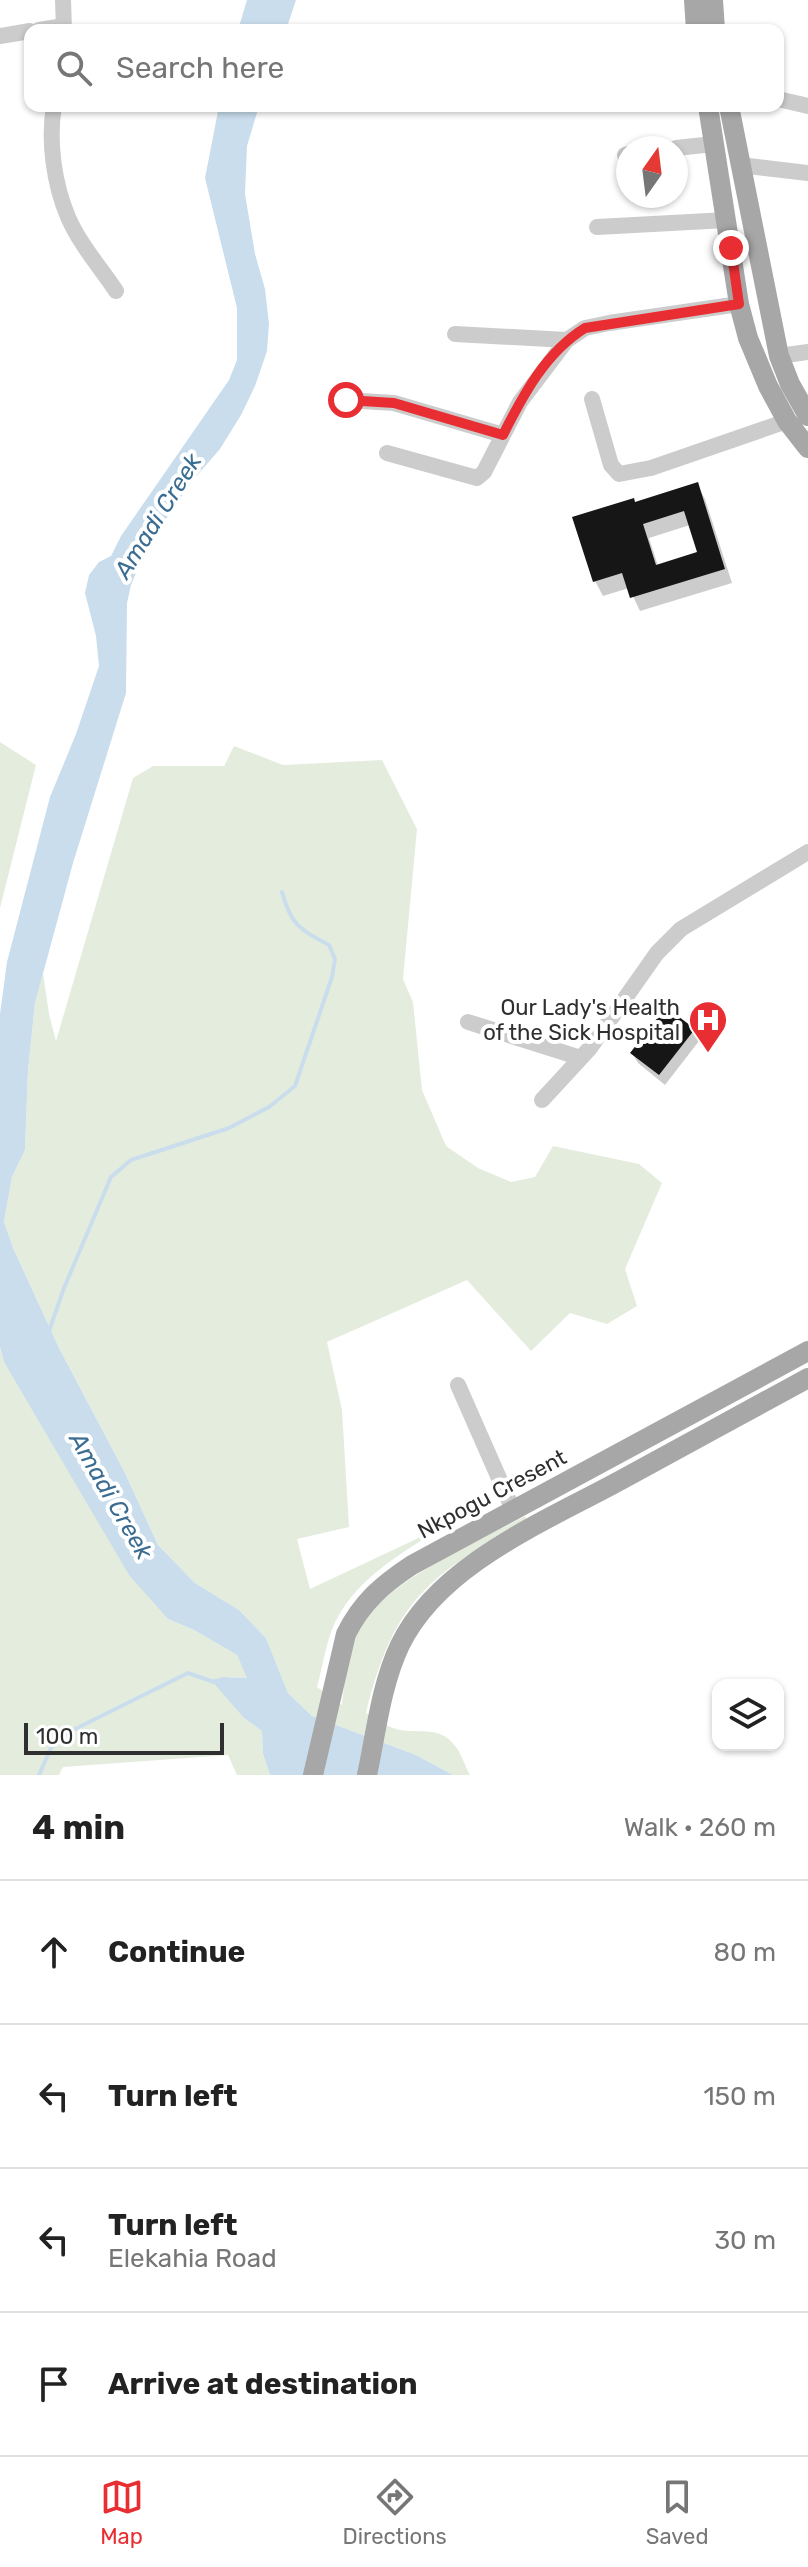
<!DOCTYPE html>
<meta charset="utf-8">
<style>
:root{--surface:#fff;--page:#f6f6f6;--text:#222;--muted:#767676;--line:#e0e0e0;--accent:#e92e33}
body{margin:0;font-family:Rubik,sans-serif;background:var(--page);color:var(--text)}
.controls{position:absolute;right:24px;bottom:24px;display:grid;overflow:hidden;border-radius:16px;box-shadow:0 2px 6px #0004}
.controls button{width:72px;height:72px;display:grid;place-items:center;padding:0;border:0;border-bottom:2px solid var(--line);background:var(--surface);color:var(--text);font:40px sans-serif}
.compass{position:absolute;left:616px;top:136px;width:72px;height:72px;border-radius:50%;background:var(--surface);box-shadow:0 2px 6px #0004;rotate:14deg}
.scale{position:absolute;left:24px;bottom:20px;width:200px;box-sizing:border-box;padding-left:8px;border:4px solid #2f2f2f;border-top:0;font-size:22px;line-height:28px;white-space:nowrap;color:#2f2f2f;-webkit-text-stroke:6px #fff;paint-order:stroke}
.stop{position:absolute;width:24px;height:24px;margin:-18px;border:6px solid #e92e33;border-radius:50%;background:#fff}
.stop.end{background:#e92e33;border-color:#fff;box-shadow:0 2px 8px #0008}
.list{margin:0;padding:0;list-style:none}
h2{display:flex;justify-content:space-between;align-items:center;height:104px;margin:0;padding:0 32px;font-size:34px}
h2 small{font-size:26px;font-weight:400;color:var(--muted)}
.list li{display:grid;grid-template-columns:52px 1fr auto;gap:24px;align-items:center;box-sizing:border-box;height:144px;padding:0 32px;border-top:2px solid var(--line)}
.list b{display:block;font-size:30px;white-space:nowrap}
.list p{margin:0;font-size:26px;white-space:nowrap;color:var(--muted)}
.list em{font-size:26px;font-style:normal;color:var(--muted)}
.icon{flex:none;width:44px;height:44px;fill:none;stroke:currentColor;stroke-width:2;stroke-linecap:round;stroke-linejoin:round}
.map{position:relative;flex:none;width:808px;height:1775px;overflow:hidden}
.search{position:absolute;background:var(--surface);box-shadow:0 2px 6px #0004;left:24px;right:24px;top:24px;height:88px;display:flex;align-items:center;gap:20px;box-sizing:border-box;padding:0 28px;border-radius:16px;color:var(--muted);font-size:30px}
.sheet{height:680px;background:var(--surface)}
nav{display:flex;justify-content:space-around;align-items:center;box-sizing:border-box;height:112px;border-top:2px solid var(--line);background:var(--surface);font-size:22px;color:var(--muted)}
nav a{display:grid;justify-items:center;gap:4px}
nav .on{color:var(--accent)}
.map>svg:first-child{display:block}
.green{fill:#e4eddd}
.water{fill:#c9dded}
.shadow{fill:#0003;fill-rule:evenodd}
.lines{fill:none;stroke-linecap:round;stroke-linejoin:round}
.stream{stroke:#c9dded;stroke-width:4}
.building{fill:#161616;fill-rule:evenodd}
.minor{stroke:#ccc;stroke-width:16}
.major{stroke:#a7a7a7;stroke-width:20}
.route{stroke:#e92e33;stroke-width:10}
.labels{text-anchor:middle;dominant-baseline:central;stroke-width:8;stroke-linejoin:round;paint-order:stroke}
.poi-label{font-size:22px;fill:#2f2f2f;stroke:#fff;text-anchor:end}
.street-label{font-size:22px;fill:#2f2f2f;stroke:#fff}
.water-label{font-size:24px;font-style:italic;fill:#3b6d93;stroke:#fff}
</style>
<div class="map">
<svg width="808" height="1775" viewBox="0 0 808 1775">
<rect width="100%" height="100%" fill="#fff"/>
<path class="green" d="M0,742L36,765L0,908Z
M234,746L283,765L382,760L417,829L403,979L413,1002L422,1090L446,1146L478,1168L511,1182L535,1177L553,1146L639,1164L662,1183L625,1269L637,1306L607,1324L570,1313L531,1351L467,1280L327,1342L342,1410L349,1527L297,1539L310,1589L444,1526C401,1554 350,1581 331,1632C325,1649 322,1669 317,1687L342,1705C345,1679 347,1649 360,1626C385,1582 479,1541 525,1516L527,1520C430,1575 394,1599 366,1713C374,1718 384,1725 393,1728C416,1736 439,1723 456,1747C462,1755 465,1766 470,1775H453L416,1755L312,1716L288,1693L266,1638L239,1610L195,1583L158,1545L125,1473L59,1348L14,1250L4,1222L12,1177L25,1150L28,1071L35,1003L43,973L49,1014L56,1041L133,778L153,766H224Z
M0,1347L4,1362L168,1619L194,1630L237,1655L248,1678L223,1677L244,1718L262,1731L263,1754L270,1775H237L228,1755L63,1767L59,1775H0Z"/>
<path class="water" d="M247,0H296L286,30H238Z
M219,106H259L247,146L245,194L255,254L265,289L269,324L267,351L255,386L241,415L220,449L193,480L147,546L131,585L127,603L126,693L73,863L35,1003L28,1071L25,1150L12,1177L4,1222L14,1250L59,1348L125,1473L158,1545L195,1583L239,1610L266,1638L288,1693L312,1716L416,1755L453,1775H270L263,1754L262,1731L244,1718L211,1680L223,1677L247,1678L237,1655L194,1630L168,1619L129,1575L4,1362L0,1347V1014L7,962L50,797L76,734L99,666L96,636L85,593L89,575L99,562L111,556L121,536L229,380L237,360V308L205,178Z"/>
<path class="shadow" d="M697,485L705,499L732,583L640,611L629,588L603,596L595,581L575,518L635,504ZM690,525L699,553L658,566L649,538Z
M693,1031L699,1041L665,1085L638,1063L632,1053Z"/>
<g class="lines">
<path class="stream" d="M49,1331L64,1288L111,1177L131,1160L229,1128L269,1107L295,1086L332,977L335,959L329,945C299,929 291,925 282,892
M39,1775L51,1748L67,1733L188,1673L214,1682"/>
</g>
<path class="building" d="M698,482L725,569L630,598L622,573L593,582L572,517L634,498L635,502ZM684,511L697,552L656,565L643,524Z
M666,1007L695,1029L659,1075L630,1053Z"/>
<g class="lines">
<path class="minor" d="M63,0L64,30
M39,30L64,26
M0,36L30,31
M778,99L808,106
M54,106C48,141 54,184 68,217C79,243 100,267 116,291
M676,148L714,144
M625,155L628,154
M740,165L808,173
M597,227L727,220
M455,334L567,340
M779,356L808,352
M592,399L611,465L619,474L651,468L787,421
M346,400L394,403L503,435
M387,453L477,478L484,472L520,402L567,340L585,328L609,323L739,304
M468,1022L581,1058
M542,1100L590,1048L657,953L681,929L808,852
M458,1385L513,1510"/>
<path class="major" d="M694,0L696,30
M713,0L715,30
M708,106L739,304L748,338L768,386L787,421L808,448
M729,106L779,356L790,384L808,416
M313,1775L346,1634C362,1602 383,1584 412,1565L808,1351
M367,1775C376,1733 381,1685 400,1645C439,1564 546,1521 621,1480C683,1446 746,1412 808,1378"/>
</g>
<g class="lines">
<path class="route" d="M346,400L394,403L503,435C523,395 546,352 585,328L739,304L731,248"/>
</g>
<defs>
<g id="hospital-pin" transform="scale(2)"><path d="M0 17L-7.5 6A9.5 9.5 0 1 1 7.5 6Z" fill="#e92e33" stroke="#fff"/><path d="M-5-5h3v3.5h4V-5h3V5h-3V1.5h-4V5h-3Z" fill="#fff"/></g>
</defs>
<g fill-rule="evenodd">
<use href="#hospital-pin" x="708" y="1020"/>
</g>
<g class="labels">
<g class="poi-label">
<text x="680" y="1007">Our Lady's Health<tspan x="680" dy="25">of the Sick Hospital</tspan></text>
</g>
<g class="street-label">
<text transform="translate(492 1494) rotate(-28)">Nkpogu Cresent</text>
</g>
<g class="water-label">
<text transform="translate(158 516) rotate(-58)">Amadi Creek</text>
<text transform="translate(111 1496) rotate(60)">Amadi Creek</text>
</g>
</g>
</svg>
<div class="controls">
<button><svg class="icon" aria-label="layers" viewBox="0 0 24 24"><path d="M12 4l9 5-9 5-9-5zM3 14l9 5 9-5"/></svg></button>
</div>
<svg class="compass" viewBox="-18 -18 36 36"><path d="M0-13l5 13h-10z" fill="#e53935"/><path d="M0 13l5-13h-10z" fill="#767676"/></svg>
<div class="scale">100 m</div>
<div class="stop" style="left:346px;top:400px"></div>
<div class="stop end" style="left:731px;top:248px"></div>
<div class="search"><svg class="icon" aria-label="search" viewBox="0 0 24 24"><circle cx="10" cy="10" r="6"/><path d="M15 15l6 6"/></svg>Search here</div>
</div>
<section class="sheet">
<h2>4 min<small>Walk · 260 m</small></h2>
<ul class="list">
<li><svg class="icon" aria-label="ahead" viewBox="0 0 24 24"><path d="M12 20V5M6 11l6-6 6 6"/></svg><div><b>Continue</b></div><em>80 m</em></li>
<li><svg class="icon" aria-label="left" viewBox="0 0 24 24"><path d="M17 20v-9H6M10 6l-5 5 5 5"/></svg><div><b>Turn left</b></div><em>150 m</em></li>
<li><svg class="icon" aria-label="left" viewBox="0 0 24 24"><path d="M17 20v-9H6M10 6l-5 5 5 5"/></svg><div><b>Turn left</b><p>Elekahia Road</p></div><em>30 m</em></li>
<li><svg class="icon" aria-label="arrive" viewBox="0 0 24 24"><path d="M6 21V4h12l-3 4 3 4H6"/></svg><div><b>Arrive at destination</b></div></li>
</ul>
</section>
<nav>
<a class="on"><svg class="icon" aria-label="map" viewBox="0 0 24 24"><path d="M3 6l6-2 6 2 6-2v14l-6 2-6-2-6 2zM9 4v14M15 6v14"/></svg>Map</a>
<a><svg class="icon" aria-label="directions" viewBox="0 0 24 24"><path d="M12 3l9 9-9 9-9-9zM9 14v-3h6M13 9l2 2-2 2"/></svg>Directions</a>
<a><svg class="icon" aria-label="saved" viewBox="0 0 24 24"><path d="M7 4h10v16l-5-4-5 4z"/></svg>Saved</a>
</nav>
